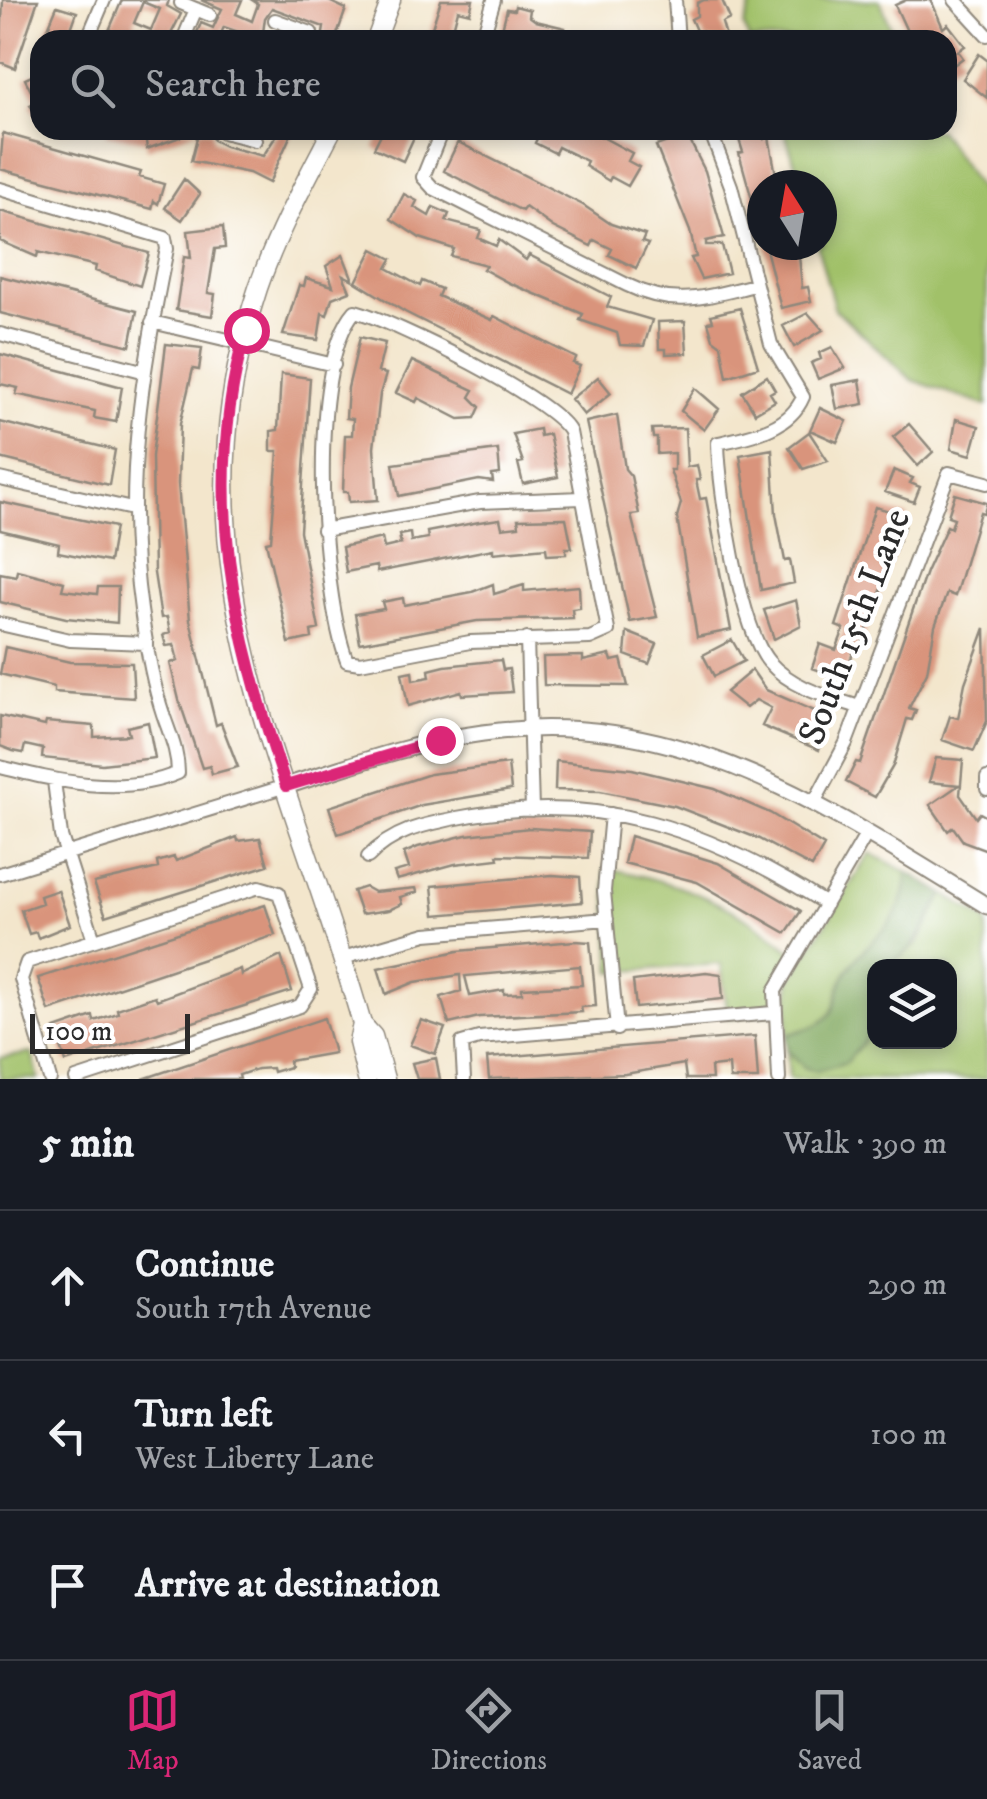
<!DOCTYPE html>
<meta charset="utf-8">
<style>
:root{--surface:#171b24;--page:#242831;--text:#f1f3f6;--muted:#9ea1a6;--line:#363941;--accent:#db2777}
body{margin:0;font-family:"IM FELL DW Pica",serif;background:var(--page);color:var(--text)}
.controls{position:absolute;right:30px;bottom:30px;display:grid;overflow:hidden;border-radius:20px;box-shadow:0 5px 15px #0003}
.controls button{width:90px;height:90px;display:grid;place-items:center;padding:0;border:0;border-bottom:2px solid var(--line);background:var(--surface);color:var(--text);font:50px sans-serif}
.compass{position:absolute;left:747px;top:170px;width:90px;height:90px;border-radius:50%;background:var(--surface);box-shadow:0 5px 15px #0003;rotate:349deg}
.scale{position:absolute;left:30px;bottom:25px;width:160px;box-sizing:border-box;padding-left:10px;border:5px solid #2b2b2b;border-top:0;font-size:28px;line-height:35px;white-space:nowrap;color:#2b2b2b;-webkit-text-stroke:8px #fff;paint-order:stroke}
.stop{position:absolute;width:30px;height:30px;margin:-22px;border:8px solid #db2777;border-radius:50%;background:#fff}
.stop.end{background:#db2777;border-color:#fff;box-shadow:0 2px 10px #0008}
.list{margin:0;padding:0;list-style:none}
h2{display:flex;justify-content:space-between;align-items:center;height:130px;margin:0;padding:0 40px;font-size:42px}
h2 small{font-size:32px;font-weight:400;color:var(--muted)}
.list li{display:grid;grid-template-columns:65px 1fr auto;gap:30px;align-items:center;box-sizing:border-box;height:150px;padding:0 40px;border-top:2px solid var(--line)}
.list b{display:block;font-size:38px;white-space:nowrap}
.list p{margin:0;font-size:32px;white-space:nowrap;color:var(--muted)}
.list em{font-size:32px;font-style:normal;color:var(--muted)}
.icon{flex:none;width:55px;height:55px;fill:none;stroke:currentColor;stroke-width:2;stroke-linecap:round;stroke-linejoin:round}
.map{position:relative;flex:none;width:987px;height:1079px;overflow:hidden}
.search{position:absolute;background:var(--surface);box-shadow:0 5px 15px #0003;left:30px;right:30px;top:30px;height:110px;display:flex;align-items:center;gap:25px;box-sizing:border-box;padding:0 35px;border-radius:30px;color:var(--muted);font-size:38px}
.sheet{height:580px;background:var(--surface)}
nav{display:flex;justify-content:space-around;align-items:center;box-sizing:border-box;height:140px;border-top:2px solid var(--line);background:var(--surface);font-size:28px;color:var(--muted)}
nav a{display:grid;justify-items:center;gap:5px}
nav .on{color:var(--accent)}
.map>svg:first-child{display:block}
.green{fill:#a1c169;stroke:#66764a;stroke-width:2.5}
.forest{fill:#80a75d;stroke:#566944;stroke-width:2.5}
.building{fill:#d9947b;fill-rule:evenodd}
.lines{fill:none;stroke-linecap:round;stroke-linejoin:round}
.minor-casing{stroke:#8f887c;stroke-width:16}
.tertiary-casing{stroke:#8f887c;stroke-width:19}
.secondary-casing{stroke:#8f887c;stroke-width:21}
.minor{stroke:#fff;stroke-width:12}
.tertiary{stroke:#fff;stroke-width:15}
.secondary{stroke:#fff;stroke-width:18}
.route{stroke:#db2777;stroke-width:12}
.labels{text-anchor:middle;dominant-baseline:central;stroke-width:9;stroke-linejoin:round;paint-order:stroke}
.street-label{font-size:38px;fill:#2b2b2b;stroke:#fff}
</style>
<div class="map">
<svg width="987" height="1079" viewBox="0 0 987 1079">
<rect width="100%" height="100%" fill="#fff"/>
<filter id="ink" filterUnits="userSpaceOnUse"><feTurbulence type="fractalNoise" baseFrequency=".01" numOctaves="2"/><feDisplacementMap in="SourceGraphic" scale="20" xChannelSelector="R" yChannelSelector="G"/><feConvolveMatrix kernelMatrix="1 2 1 2 8 2 1 2 1" color-interpolation-filters="sRGB"/></filter>
<filter id="wash" filterUnits="userSpaceOnUse"><feTurbulence type="fractalNoise" baseFrequency=".0048" numOctaves="4" result="noise"/><feDisplacementMap in="SourceGraphic" scale="40" xChannelSelector="R" yChannelSelector="G"/><feGaussianBlur stdDeviation="2.25" result="paint"/><feColorMatrix in="noise" values="0 0 0 0 0 0 0 0 0 0 0 0 0 0 0 0 0 1.4 0 .05"/><feComposite in="paint" operator="in"/></filter>
<g filter="url(#wash)">
<rect width="100%" height="100%" fill="#f3e6cc"/>
<path class="green" d="M753,0H880L896,40H749L744,26Z
M784,130H939L987,201V406L912,380L835,309L817,245H822V185H802Z
M870,853L907,872C906,931 864,936 843,979C837,990 838,1006 829,1016C817,1029 801,1028 787,1036L790,981Z
M605,868C677,881 740,906 795,954L773,1013L728,1018L721,964L612,972Z
M944,894L987,921V1079H789L787,1050C836,1079 865,1046 874,998V1042H950V966H885L917,945Z
M32,1053L39,1079H0V1058Z"/>
<path class="forest" d="M907,872L944,894C926,921 913,966 874,966L868,1036L847,1062L817,1071L805,1068L787,1050V1036C801,1028 817,1029 829,1016C838,1006 837,990 843,979C864,936 906,931 907,872Z"/>
<g id="blocks">
<path class="building" d="M3,0H38L15,68L0,62Z
M122,0H169L167,6L181,14L168,40H105ZM143,2L160,9L151,30L134,23Z
M201,0H242L236,14L252,21L258,4L252,0H327L346,9L335,40H322L324,27L272,8L265,18L262,40L224,27L218,40H194L201,23L213,28L222,9Z
M441,0H473L470,13L458,10L453,29L462,32L460,40H428Z
M704,0H722L730,19L722,23L727,40H705L702,31L697,33L691,19L697,16V3Z
M906,0H931L943,28L948,24L965,46L958,51L963,58L947,70V40H911L895,5Z
M57,6L77,12L67,40H43Z
M515,6L530,10L529,16L536,21L565,28L562,40L500,37L507,9L514,10Z
M979,54L987,60V98L963,79Z
M40,72V120L30,105L36,101L25,79Z
M107,130H211L213,140L225,146L263,156L280,130H293L269,183L249,173L191,161L199,130L147,149L146,141L107,135Z
M383,130L415,135L403,161L374,148Z
M541,130H589L632,153L628,161L639,167L628,186L611,177L609,181L585,166L587,161L558,147L555,153L535,143Z
M736,130H761L764,139L769,137L776,175L780,174L782,185H762V221H758L739,153L743,152Z
M3,133L141,172L139,177L164,184L158,204L154,201L152,209L0,169Z
M687,135L705,171L724,237L706,241V245H722L729,273L701,279L691,258L696,257L690,231L656,146Z
M458,142L583,205L611,224L645,235L642,242L648,244L636,268L609,255L612,249L594,240L591,246L553,227L525,207L522,211L444,171Z
M184,179L200,194L182,220L165,208Z
M404,194L417,201L414,207L429,216L433,207L449,214L446,221L481,230L478,238L496,246L499,240L526,260L529,255L611,297L607,307L652,320L644,346L620,345L617,333L580,320L583,314L509,283L483,269L486,265L451,256L454,249L420,238L391,219Z
M0,211L149,253L140,286L95,271L96,266L38,252L37,257L0,241Z
M223,227L225,248L215,249L208,293L215,294L212,316L176,310L184,257L191,258L188,231Z
M765,245H798L802,288L808,287L811,301L781,308Z
M373,249L392,259L387,268L420,286L422,281L441,289L438,296L492,320L494,316L576,358L573,363L580,366L567,394L405,312L356,282Z
M343,255L353,280L343,275L350,291L332,298L327,315L322,313L318,340L283,335L299,285L304,286L306,278L333,286L326,266Z
M0,276L137,311L130,346L0,313Z
M740,308L758,367L727,377L721,345L713,339L708,322L713,321L711,315Z
M808,313L823,330L794,347L783,326Z
M685,321L687,353L666,354V349H659L658,322Z
M360,337L385,343L378,372L386,374L380,394L374,448L378,500L349,502L348,492H343L345,435H352L353,419L346,418L348,388Z
M166,344L202,348L199,370L193,369L180,424L178,484L190,620L216,725L221,723L238,767L212,774L210,766L202,768L179,700L170,663L178,661L174,645L166,646L163,635L170,633L167,617L161,618L154,573L152,456Z
M832,347L845,368L818,379L811,363L821,359L819,353Z
M0,354L122,387L116,422L94,418L95,411L16,394L18,388L0,384Z
M412,361L474,390L470,397L480,407L475,418L459,419L418,398L416,402L396,393Z
M281,374L310,378L300,531L319,629L311,631L312,638L289,643L266,542L271,541L278,451H271V431L278,430Z
M767,376L775,390L770,393L775,401L755,413L742,392Z
M598,377L611,393L584,415L571,399Z
M860,380L864,404L837,409L832,385Z
M695,388L719,409L704,430L681,411Z
M820,408L847,421L837,442L810,430Z
M617,415L625,469L631,476L639,514L631,515L657,617L630,622L586,422Z
M956,419L979,426L971,455L951,449Z
M0,422L115,450L109,485L0,458Z
M909,424L933,452L918,466L893,437Z
M685,428L687,467L697,465L700,480H696L700,499L706,498L731,630L697,637L677,517L681,503L670,470H674V453L657,454V438H653L652,429Z
M539,429L540,436L549,434L558,477L523,484L518,463L523,462L513,434Z
M809,432L828,461L803,469L789,447Z
M772,449L776,514L785,561L790,560L794,583L761,590L740,455Z
M498,450L500,474L492,475L493,482L479,480L399,496L393,464Z
M894,470L913,478L910,483L920,487L914,502L885,492Z
M955,494L987,503L984,513L980,512L955,596L947,593L935,626L927,672L909,708L916,710L912,720L907,719L893,766L875,797L846,782L856,762L860,763L926,572L947,526L951,528L954,518L948,516Z
M0,502L115,527L109,562L58,552L59,544L0,530Z
M875,507L908,516L861,646L856,644L844,679L812,668L820,644L836,650L844,629L836,626Z
M566,518L572,548H566V554L547,555L546,548L493,553V549L377,572L376,566L346,572L342,547L382,538L384,548L401,544L399,535L410,533L411,541L428,538L427,532L479,522L500,519L502,528L519,526L518,519Z
M17,570L64,582L62,590L97,594L98,587H118L117,623L66,618L0,602V573L16,576Z
M493,584L494,594L524,585V591L579,586L580,608L572,609L573,618L477,621L360,643L355,614L384,609L382,602L403,598L404,605L472,592Z
M796,600L801,625L774,639L764,610Z
M985,628L987,721L974,751L942,740L950,716L958,718L965,683Z
M627,632L657,644L649,664L625,655Z
M732,640L744,661L714,676L703,655Z
M5,647L70,662L132,663L134,698L54,692V687L0,674Z
M610,655L612,661L621,659L628,686L544,685L543,657L583,656V661Z
M501,660L503,670L509,669L512,692L462,695L461,691L408,706L402,673L412,671L413,680L430,677L429,670L445,666Z
M752,670L766,690L826,716L819,750L762,726L771,708L756,700L746,708L726,692Z
M0,716L45,726L46,722L94,726V737L129,735L127,727L148,722L155,758L102,764L42,758L43,749L25,745L23,753L13,751L0,746Z
M936,758L963,760L960,795L976,818L980,813L987,817V850L963,841L953,827L948,831L930,805L959,785L929,782Z
M556,761L632,769L715,789L770,813L824,846L812,867L757,838L675,806L600,791L555,790Z
M508,764L511,790L422,805L338,834L329,807L430,774Z
M530,828L590,832L588,858L497,855L498,859L455,864L397,880L394,872L409,868L404,853L418,847L466,835Z
M630,836L718,863L801,911L786,933L697,882L624,863Z
M237,837L238,841L260,838L268,865L106,916L94,883L158,868L157,862L174,857L176,861Z
M552,875L580,877L582,902L435,915L432,886Z
M365,887L374,892L416,888L417,892L400,897L402,904L389,910L361,914L353,891Z
M58,890L70,925L38,938L36,932L29,934L21,910L42,903L40,896Z
M265,905L275,935L49,1011L38,978Z
M575,941L590,942L594,981L596,1006L581,1007L582,1012L479,1017L449,1024L441,997L461,991L460,975L415,982L386,994L378,968L458,951ZM580,966L582,985L522,988V993L504,994V990L470,996L465,976Z
M281,956L292,991L66,1062L55,1029L93,1016L94,1021L118,1013L117,1009L155,996L157,1000L240,969L241,975Z
M706,972L721,974L723,999L636,1008L633,981Z
M324,1018L334,1053L289,1061L290,1067L273,1072L272,1068L257,1069L239,1075L240,1079H143Z
M421,1020L445,1028L435,1054L410,1045Z
M755,1036L758,1079H730L729,1065L711,1067L712,1079H686L684,1064L625,1074L489,1079L487,1058Z
M436,1058L440,1079H417L412,1063Z"/>
</g>
</g>
<g filter="url(#ink)">
<use href="#blocks" fill-opacity="0" stroke="#8f887c" stroke-width="2.5"/>
<g class="lines">
<g class="minor-casing">
<path id="minor" d="M675,0L678,40
M955,0L987,35
M181,3L210,15
M275,20L311,33
M87,40L104,0
M183,40L196,9
M482,40L494,0
M442,130L423,177L433,188L627,285C676,309 704,297 755,285
M641,130H654
M710,130L731,186L771,344L803,397C789,430 750,436 718,443C719,490 740,628 769,662C792,688 828,697 859,707
M223,132L255,140
M0,189L165,238L167,249C142,370 123,486 141,610C146,645 152,681 163,714C170,735 178,751 178,773C122,797 57,781 0,767
M355,311C396,322 552,399 570,432L608,630L590,638L470,642L360,663L347,661C321,593 306,367 355,311Z
M152,322L334,365
M0,334L142,371
M0,479L132,509
M323,530L480,502L582,498
M0,624L70,640L146,643
M527,639L532,810
M987,778V789
M54,781L61,836L94,940
M815,801L846,743L949,473L987,483
M611,814L604,891L617,1029
M368,857C393,831 422,825 457,818C599,790 708,829 826,904
M0,874L286,786
M343,958L426,934L607,919
M50,1079L21,979L27,962L259,887L279,893L311,989L300,1006L76,1079
M464,1079L462,1043L479,1038L773,1013
M779,1079L775,991L866,835"/>
</g>
<g class="tertiary-casing">
<path id="tertiary" d="M286,786C351,765 415,742 483,733C680,706 827,808 987,906"/>
</g>
<g class="secondary-casing">
<path id="secondary" d="M376,40L391,0
M332,130C305,182 277,233 258,288C166,565 289,765 362,1024L373,1036L385,1079
M362,1024L358,1042L367,1079"/>
</g>
<use href="#minor" class="minor"/>
<use href="#tertiary" class="tertiary"/>
<use href="#secondary" class="secondary"/>
</g>
</g>
<g class="lines" filter="url(#ink)">
<path class="route" d="M246,330C200,492 234,631 286,786L440,740"/>
</g>
<g class="labels">
<g class="street-label">
<text transform="translate(855 627) rotate(-69)">South 15th Lane</text>
</g>
</g>
</svg>
<div class="controls">
<button><svg class="icon" aria-label="layers" viewBox="0 0 24 24"><path d="M12 4l9 5-9 5-9-5zM3 14l9 5 9-5"/></svg></button>
</div>
<svg class="compass" viewBox="-18 -18 36 36"><path d="M0-13l5 13h-10z" fill="#e53935"/><path d="M0 13l5-13h-10z" fill="#9ea1a6"/></svg>
<div class="scale">100 m</div>
<div class="stop" style="left:246px;top:330px"></div>
<div class="stop end" style="left:440px;top:740px"></div>
<div class="search"><svg class="icon" aria-label="search" viewBox="0 0 24 24"><circle cx="10" cy="10" r="6"/><path d="M15 15l6 6"/></svg>Search here</div>
</div>
<section class="sheet">
<h2>5 min<small>Walk · 390 m</small></h2>
<ul class="list">
<li><svg class="icon" aria-label="ahead" viewBox="0 0 24 24"><path d="M12 20V5M6 11l6-6 6 6"/></svg><div><b>Continue</b><p>South 17th Avenue</p></div><em>290 m</em></li>
<li><svg class="icon" aria-label="left" viewBox="0 0 24 24"><path d="M17 20v-9H6M10 6l-5 5 5 5"/></svg><div><b>Turn left</b><p>West Liberty Lane</p></div><em>100 m</em></li>
<li><svg class="icon" aria-label="arrive" viewBox="0 0 24 24"><path d="M6 21V4h12l-3 4 3 4H6"/></svg><div><b>Arrive at destination</b></div></li>
</ul>
</section>
<nav>
<a class="on"><svg class="icon" aria-label="map" viewBox="0 0 24 24"><path d="M3 6l6-2 6 2 6-2v14l-6 2-6-2-6 2zM9 4v14M15 6v14"/></svg>Map</a>
<a><svg class="icon" aria-label="directions" viewBox="0 0 24 24"><path d="M12 3l9 9-9 9-9-9zM9 14v-3h6M13 9l2 2-2 2"/></svg>Directions</a>
<a><svg class="icon" aria-label="saved" viewBox="0 0 24 24"><path d="M7 4h10v16l-5-4-5 4z"/></svg>Saved</a>
</nav>
